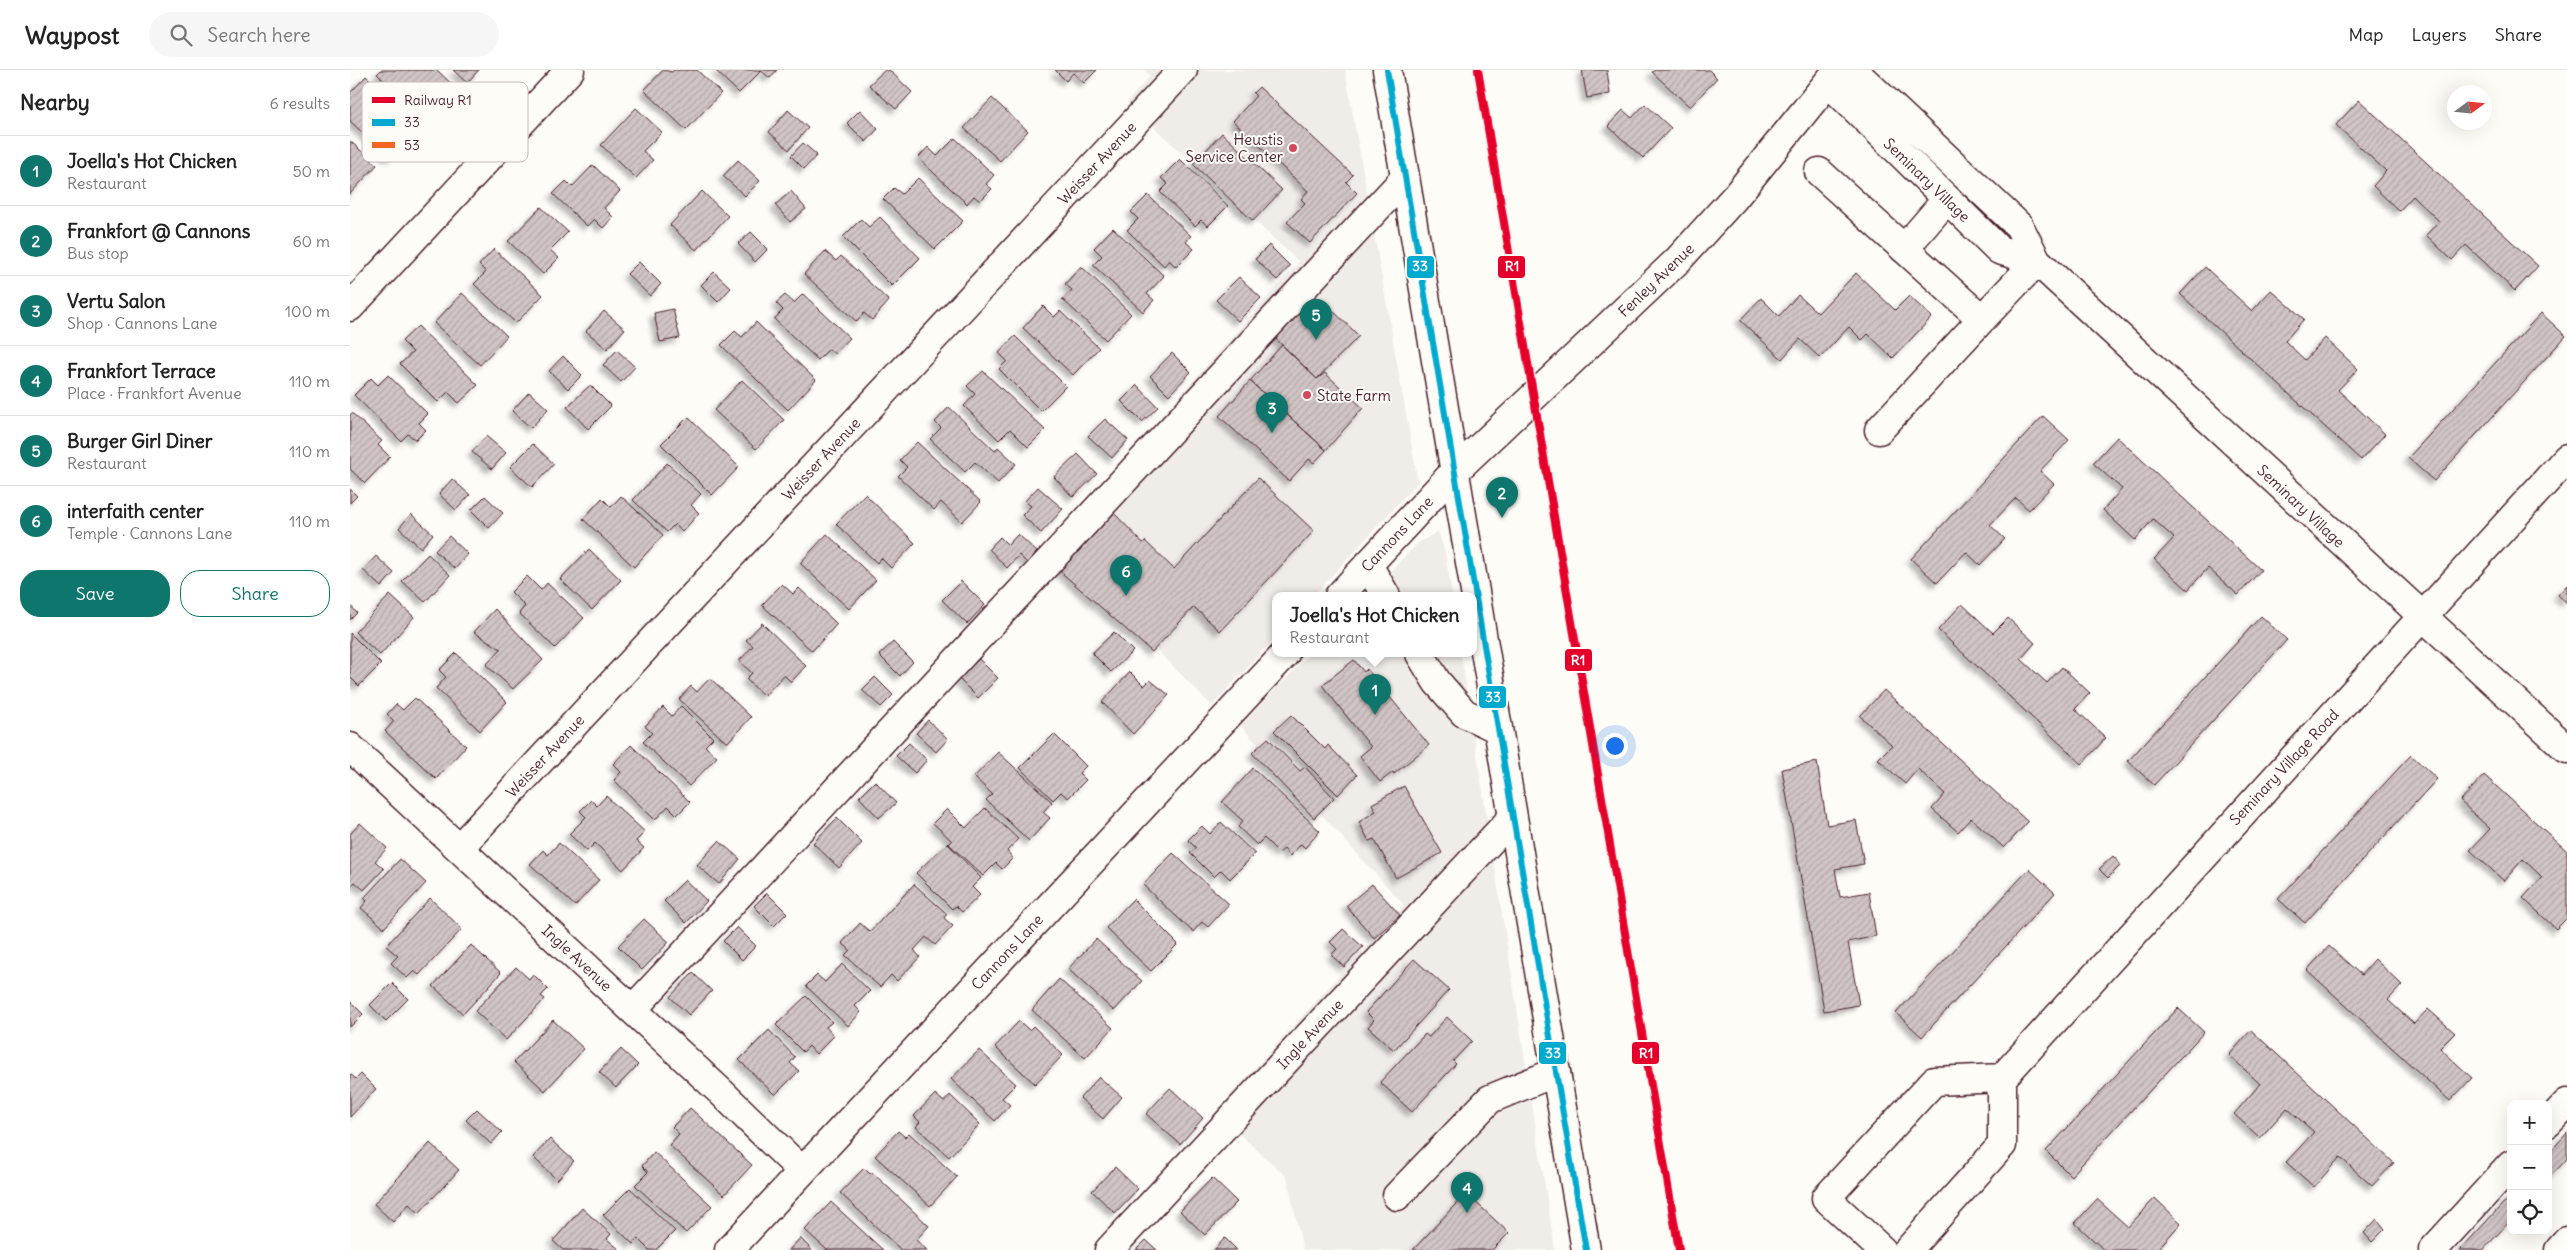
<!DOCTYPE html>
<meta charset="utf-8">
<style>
:root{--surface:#fff;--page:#f6f6f6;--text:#222;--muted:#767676;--line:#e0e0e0;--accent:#0f766e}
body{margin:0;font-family:Delius,sans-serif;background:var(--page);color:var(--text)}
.controls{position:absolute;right:15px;bottom:15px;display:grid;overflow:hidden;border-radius:10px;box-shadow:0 5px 20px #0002}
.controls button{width:45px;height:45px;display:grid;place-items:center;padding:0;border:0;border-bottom:1px solid var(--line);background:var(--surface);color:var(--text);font:25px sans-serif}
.compass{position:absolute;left:2097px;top:15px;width:45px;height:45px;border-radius:50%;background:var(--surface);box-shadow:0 5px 20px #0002;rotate:75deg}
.you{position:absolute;left:1264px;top:675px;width:18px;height:18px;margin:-12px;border:4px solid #fff;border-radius:50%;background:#1a73e8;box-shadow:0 0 0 8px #1a73e833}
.badge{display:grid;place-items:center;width:32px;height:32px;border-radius:50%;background:var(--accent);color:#fff;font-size:16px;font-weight:700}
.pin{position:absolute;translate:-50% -41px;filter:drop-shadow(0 1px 2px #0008)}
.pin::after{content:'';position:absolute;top:26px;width:18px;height:15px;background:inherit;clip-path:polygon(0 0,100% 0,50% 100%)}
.popup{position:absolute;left:922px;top:522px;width:205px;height:65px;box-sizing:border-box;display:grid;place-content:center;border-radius:10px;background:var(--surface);filter:drop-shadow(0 1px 4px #0005);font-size:16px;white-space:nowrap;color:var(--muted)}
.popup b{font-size:19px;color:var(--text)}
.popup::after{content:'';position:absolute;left:50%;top:100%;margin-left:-10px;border:10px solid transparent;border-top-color:var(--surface)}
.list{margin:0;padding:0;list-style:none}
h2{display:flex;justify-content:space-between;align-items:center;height:65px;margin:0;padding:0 20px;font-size:21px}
h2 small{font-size:16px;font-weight:400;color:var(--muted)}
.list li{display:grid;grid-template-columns:32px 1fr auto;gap:15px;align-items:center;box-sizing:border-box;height:70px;padding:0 20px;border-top:1px solid var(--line)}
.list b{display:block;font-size:19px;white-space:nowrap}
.list p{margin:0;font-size:16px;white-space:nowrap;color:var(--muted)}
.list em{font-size:16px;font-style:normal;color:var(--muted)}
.actions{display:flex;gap:10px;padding:15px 20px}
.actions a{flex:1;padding:11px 0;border:1px solid var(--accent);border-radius:20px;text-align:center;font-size:18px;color:var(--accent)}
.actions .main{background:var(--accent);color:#fff}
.icon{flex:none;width:28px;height:28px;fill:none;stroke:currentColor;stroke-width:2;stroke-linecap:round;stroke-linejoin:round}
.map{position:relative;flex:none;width:2217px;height:1180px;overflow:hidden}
header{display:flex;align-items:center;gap:30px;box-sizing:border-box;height:70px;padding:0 25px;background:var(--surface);border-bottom:1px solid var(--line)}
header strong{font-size:24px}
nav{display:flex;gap:28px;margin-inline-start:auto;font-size:18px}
.search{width:350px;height:45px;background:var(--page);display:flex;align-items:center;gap:12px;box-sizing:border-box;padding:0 18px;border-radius:28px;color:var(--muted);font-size:19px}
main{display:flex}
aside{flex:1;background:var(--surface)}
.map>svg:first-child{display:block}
.built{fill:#f0ece8}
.building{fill:url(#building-hatch);stroke:#4a1f2b;filter:url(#shadow)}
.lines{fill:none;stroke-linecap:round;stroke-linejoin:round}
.minor-casing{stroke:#4a1f2b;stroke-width:31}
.major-casing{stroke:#4a1f2b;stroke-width:31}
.minor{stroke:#fdfcf7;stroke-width:28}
.major{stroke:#fdfcf7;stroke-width:28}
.bus-1-casing{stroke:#fdfcf7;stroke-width:10}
.bus-1{stroke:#00a9ce;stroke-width:6}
.rail-1-casing{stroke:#fdfcf7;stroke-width:11}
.rail-1{stroke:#e4002b;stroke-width:8}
.poi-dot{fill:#d1495b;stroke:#fdfcf7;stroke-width:2}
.labels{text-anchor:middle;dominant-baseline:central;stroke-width:4;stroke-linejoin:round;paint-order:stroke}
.poi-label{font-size:15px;fill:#4a1f2b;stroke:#fdfcf7;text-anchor:end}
.street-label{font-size:15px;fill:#4a1f2b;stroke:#fdfcf7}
.key{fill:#fdfcf7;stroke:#c7baba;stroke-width:1}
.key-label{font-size:14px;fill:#4a1f2b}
.line-badge{stroke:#fdfcf7;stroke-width:2}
.badge-label{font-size:14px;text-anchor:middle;font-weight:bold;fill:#fff}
</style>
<header>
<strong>Waypost</strong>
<div class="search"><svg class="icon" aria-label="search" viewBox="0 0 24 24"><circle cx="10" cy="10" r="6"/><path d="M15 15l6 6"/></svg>Search here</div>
<nav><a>Map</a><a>Layers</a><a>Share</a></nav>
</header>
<main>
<aside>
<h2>Nearby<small>6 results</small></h2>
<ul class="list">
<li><span class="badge">1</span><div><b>Joella's Hot Chicken</b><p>Restaurant</p></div><em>50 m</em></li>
<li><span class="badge">2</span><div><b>Frankfort @ Cannons</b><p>Bus stop</p></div><em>60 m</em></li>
<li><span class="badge">3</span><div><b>Vertu Salon</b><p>Shop · Cannons Lane</p></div><em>100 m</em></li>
<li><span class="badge">4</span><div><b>Frankfort Terrace</b><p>Place · Frankfort Avenue</p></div><em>110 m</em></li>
<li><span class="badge">5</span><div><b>Burger Girl Diner</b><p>Restaurant</p></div><em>110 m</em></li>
<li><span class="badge">6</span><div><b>interfaith center</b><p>Temple · Cannons Lane</p></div><em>110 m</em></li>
</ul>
<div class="actions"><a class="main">Save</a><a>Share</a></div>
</aside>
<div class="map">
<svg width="2217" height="1180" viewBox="0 0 2217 1180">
<defs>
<pattern id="building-hatch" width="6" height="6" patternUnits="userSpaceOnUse" patternTransform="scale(1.25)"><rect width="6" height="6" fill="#d0c5c4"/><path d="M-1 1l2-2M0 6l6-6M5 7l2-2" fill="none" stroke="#b4a9a9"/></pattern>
<filter id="shadow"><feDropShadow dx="-4.5" dy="4.5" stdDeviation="2.5" flood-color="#0004"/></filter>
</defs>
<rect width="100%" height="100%" fill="#fdfcf7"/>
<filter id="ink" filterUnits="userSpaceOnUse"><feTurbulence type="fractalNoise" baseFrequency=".02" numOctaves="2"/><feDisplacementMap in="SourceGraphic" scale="10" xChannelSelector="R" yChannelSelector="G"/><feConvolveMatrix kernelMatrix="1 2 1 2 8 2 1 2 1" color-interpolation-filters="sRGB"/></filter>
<g filter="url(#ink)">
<path class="built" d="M794,0H995L1068,412L963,526H926V566L862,636L700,471L949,192L777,32L800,6Z
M1088,461L1095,483L1102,526H1016L1067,474Z
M960,584H1111L1205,1180H953L937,1107L865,1042L1054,835L890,655Z"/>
<path class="building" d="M31,0H87L106,18L77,50L27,4Z
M103,0H129L117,13Z
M313,0L322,2L324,0H347L371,23L336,60L294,20Z
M365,0H427L420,8L411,1L389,23Z
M535,0H539L562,22L546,39L519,15Z
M705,0H747L734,13L723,3L716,11Z
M1232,0H1257L1260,24L1237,28Z
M1305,0H1359L1367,8L1340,37L1302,2Z
M16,6L70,56L40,88L0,51V23Z
M909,17L1003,105L996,112L1007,123L960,173L937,152L955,133L951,129L958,121L883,51L906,26L903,23Z
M642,28L678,61L650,91L614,58Z
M2009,30L2188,196L2165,221L2116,175L2102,190L2076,165L2089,151L2063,126L2049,141L2023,116L2036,101L1986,55Z
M1295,34L1321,58L1293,88L1258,56L1273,40L1282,48Z
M286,38L312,62L293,81L303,90L286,108L251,75Z
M438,40L458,58L439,80L419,62Z
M510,40L528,59L516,72L497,53Z
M872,63L932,120L903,151L843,94Z
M605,68L644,105L636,114L642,119L630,131L624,126L617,134L568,88L578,77L587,86Z
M0,71L27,95L0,124Z
M453,73L467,85L454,99L441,86Z
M830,89L878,136L858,156L851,150L845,156L810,122L818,114L811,108Z
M388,90L410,111L395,126L373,106Z
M243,95L270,121L254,138L263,147L253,158L244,149L237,156L203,124L216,111L222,117Z
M568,108L613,151L585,179L533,129L544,118L552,124Z
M352,121L378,146L346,180L320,155Z
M441,121L456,139L440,152L425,135Z
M798,125L841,166L836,172L844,179L826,197L819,190L814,196L777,160L788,149L781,142Z
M191,137L218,162L200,180L209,188L193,204L158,171Z
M530,147L570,188L542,216L493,167L511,149L519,157Z
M763,158L814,206L797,224L804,230L793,242L743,195L752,186L744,178Z
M401,162L418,179L405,192L388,174Z
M919,175L940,196L927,210L905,189Z
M144,179L193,225L166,253L124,214L136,202L129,195Z
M475,181L486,191L491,186L539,231L522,250L514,243L507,252L454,204Z
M289,192L311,214L300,226L277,204Z
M731,196L781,244L756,270L712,229L722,220L715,214Z
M1855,197L1902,241L1921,220L1954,249L1935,271L1955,290L1975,268L2008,299L1988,320L2035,364L2011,390L1830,224Z
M364,202L381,218L368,232L351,215Z
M1506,203L1545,240L1559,226L1582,247L1543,288L1518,264L1512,270L1499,257L1470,288L1450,269L1432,289L1390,250L1411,228L1429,246L1448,225L1468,243Z
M889,207L911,228L888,251L866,230Z
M112,223L157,266L130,295L84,253Z
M453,224L500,268L485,284L479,279L468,290L424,249L433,240L426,233L435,225L444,233Z
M973,231L1009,266L967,309L922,265L952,233L962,243Z
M693,236L704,247L710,241L749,278L723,305L673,258Z
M323,239L330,268L310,272L304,243Z
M254,241L275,259L257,279L236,261Z
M2191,243L2216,266L2084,411L2058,388Z
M406,252L466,310L438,340L371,275L385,261L392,267Z
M68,256L128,315L109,333L98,322L88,332L50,294L63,282L52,271Z
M665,266L716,316L691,341L649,299L657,291L649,283Z
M932,275L967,309L975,303L1013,338L976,380L900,311Z
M267,280L285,297L271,312L253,295Z
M822,283L841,302L819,325L800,306Z
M213,286L232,305L218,319L199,301Z
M633,301L695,360L678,377L660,359L649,370L614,336L625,324L617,316Z
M38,305L78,344L69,353L76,360L66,370L58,364L51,371L4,325L21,308L28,315Z
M392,310L434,350L406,379L364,340Z
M900,311L976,380L964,393L959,389L939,411L869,346Z
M240,315L261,336L238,359L217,337Z
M787,315L808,337L792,352L771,331Z
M179,322L198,339L181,358L162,341Z
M599,337L645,381L648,377L666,394L648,413L625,392L615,402L580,369L591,358L585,352Z
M2,343L32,371L28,375L40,387L15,413L0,399V345Z
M1693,346L1719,370L1690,401L1704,414L1679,440L1666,428L1640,455L1655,469L1630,495L1616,482L1587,513L1561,489Z
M338,347L389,397L362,425L311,374Z
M755,349L778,370L762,388L738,366Z
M136,366L156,383L142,399L122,382Z
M1767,367L1911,500L1888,525L1858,498L1838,520L1804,489L1824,468L1803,449L1785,470L1753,440L1772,419L1743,393Z
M567,372L631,432L612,452L591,432L584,440L548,406L557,397L550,390Z
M183,374L204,394L182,417L160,397Z
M728,384L747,404L723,427L704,407Z
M317,393L351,424L341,435L349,443L332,462L325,454L317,462L283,430Z
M908,408L964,461L870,561L844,537L802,582L706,498L760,439L793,473L795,471L824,499Z
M102,409L120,425L106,440L89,424Z
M688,417L713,439L691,463L672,445L681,436L675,431Z
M0,419L7,426L0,433Z
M515,424L565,473L541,498L531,488L527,493L486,454Z
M135,426L153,443L139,458L121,440Z
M271,426L313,465L284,497L233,449L252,428L261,437Z
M61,444L83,464L71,478L49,458Z
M477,464L526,510L499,539L450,493Z
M668,464L689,484L679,495L669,485L657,498L639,479L650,467L658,475Z
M99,466L118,484L105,499L85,481Z
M239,479L271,510L242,540L210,509Z
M78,484L100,505L75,532L52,511Z
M26,486L44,503L31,517L13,500Z
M177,506L191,520L197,513L234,548L205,578L169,543L175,536L161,522Z
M611,511L635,535L617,554L592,530Z
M432,514L443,524L449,518L487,554L462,581L412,535Z
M2217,515V533L2208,525Z
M40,525L64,547L30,585L5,562Z
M1612,534L1643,563L1658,548L1685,573L1671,589L1697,613L1712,597L1740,623L1725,639L1756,668L1732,694L1588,560Z
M0,535L7,543L0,550Z
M145,539L193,590L163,619L136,595L151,579L124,562Z
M1911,546L1937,570L1804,715L1778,691Z
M412,553L456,596L441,612L434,605L414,626L396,609L402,603L389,591L403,576L396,570Z
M764,562L783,581L761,602L742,583Z
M0,563L31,594L9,616L0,607Z
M543,572L563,592L550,606L529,585Z
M106,583L157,632L130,661L86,618L96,607L89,600Z
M629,589L648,608L628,628L609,609Z
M1004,590L1014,602L1017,599L1079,675L1044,704L1043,702L1030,712L1010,686L1021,677L972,615Z
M780,602L794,616L800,610L819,625L783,664L752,632Z
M525,607L543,625L531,637L512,620Z
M360,608L401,647L377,673L329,629L341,616L347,622Z
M1534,620L1678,752L1654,778L1621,748L1608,762L1582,739L1595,724L1568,699L1555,714L1528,689L1542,675L1510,646Z
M65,628L116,676L86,709L35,661L44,651L37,644L46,634L53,640Z
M331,636L363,668L355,676L367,687L339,716L293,672L302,663L295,656L313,637L322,646Z
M941,645L975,679L978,675L1007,705L988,725L924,661Z
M578,650L598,669L586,682L566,663Z
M704,664L736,696L729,703L736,710L718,728L711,722L703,730L670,698Z
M918,668L950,701L955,697L984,728L964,748L902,683Z
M559,673L577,690L565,703L546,686Z
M281,675L340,732L327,745L318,736L305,750L264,710L271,702L263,694Z
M648,682L702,732L693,742L700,748L679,771L636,730L642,724L624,707Z
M2061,685L2087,709L1955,853L1928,829Z
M1467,692L1477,755L1506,750L1514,794L1485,799L1490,827L1519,822L1526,866L1498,872L1509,935L1474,941L1432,699Z
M903,698L970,761L955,778L951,774L940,786L934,779L929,783L914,768L907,775L888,757L893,751L872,732Z
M2134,705L2217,781V848L2206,859L2173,828L2192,807L2173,789L2154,811L2120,780L2140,759L2110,731Z
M525,711L546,733L529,748L509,727Z
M1054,716L1092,783L1046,808L1024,769L1019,771L1009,752L1026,741L1022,734Z
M256,726L295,762L286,771L294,778L273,800L245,773L237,781L219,764L236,747L230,741L241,730L247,736Z
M635,738L668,769L657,781L663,788L652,799L646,793L633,806L599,774L602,771L583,753L597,739L616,758Z
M487,748L512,773L489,798L463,773Z
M871,752L905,784L880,809L871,800L864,807L840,783L846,778L838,770L852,756L860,764Z
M10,753L37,778L25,791L34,799L14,820L5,812L0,817V764Z
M369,771L390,789L369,814L347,795Z
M209,773L249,810L225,836L180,794L193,780L198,785Z
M597,773L631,808L622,817L630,825L612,842L606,836L602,839L566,803Z
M823,783L879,834L858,857L852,852L843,862L793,815Z
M1763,786L1771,795L1758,808L1749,799Z
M50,789L76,813L34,858L11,838L17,831L14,828Z
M1679,799L1705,823L1572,967L1546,943Z
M335,810L357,831L336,853L314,831Z
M564,814L597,844L594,848L603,856L585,875L576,867L564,880L570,887L547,911L541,905L530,917L495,885L500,880L492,873L510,853L520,862Z
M1022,814L1050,845L1024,868L996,836Z
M417,823L437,843L424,856L404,836Z
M80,828L112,859L69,905L64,901L57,908L41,893L48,886L36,876Z
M783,829L828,874L801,901L756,858Z
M294,849L319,872L292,900L268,876Z
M387,857L406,876L392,890L373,871Z
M993,859L1013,877L994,897L981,885L987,879L980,872Z
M746,869L792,911L764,941L718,899Z
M121,875L151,903L113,944L83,916Z
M1979,876L2011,905L2025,889L2052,915L2038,930L2064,954L2078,939L2105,963L2090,978L2122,1008L2100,1031L1957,900Z
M1064,889L1099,920L1044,980L1018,957L1024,950L1016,942Z
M492,894L520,921L505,936L511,942L498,956L456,916L467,905L475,912Z
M166,897L179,909L183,904L198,919L191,926L195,929L156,970L125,941Z
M343,903L362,921L339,945L320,927Z
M709,909L763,958L735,988L682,940Z
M42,913L58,929L36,951L20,935Z
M456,926L482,952L476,957L484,966L466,984L459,976L453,982L426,955Z
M1,932L13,944L0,957V933Z
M1828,938L1854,962L1721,1106L1696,1081Z
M1097,947L1122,971L1103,991L1106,994L1062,1042L1030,1012L1075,964L1079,967Z
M203,950L234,979L195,1021L164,992Z
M669,951L679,960L683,956L713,985L685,1014L645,977Z
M419,960L445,987L440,993L449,1001L425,1025L389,990Z
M1901,960L2044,1093L2022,1116L1990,1087L1964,1117L1936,1092L1964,1062L1937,1038L1910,1068L1884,1044L1910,1014L1879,985Z
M271,979L288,995L266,1018L249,1002Z
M629,980L666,1014L652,1028L660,1035L645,1051L601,1009Z
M0,1004L6,1009L11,1004L26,1019L0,1047Z
M749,1007L772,1027L753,1049L730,1028Z
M820,1018L853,1048L830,1074L796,1044Z
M585,1024L594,1032L600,1025L630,1054L599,1087L566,1057L570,1052L564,1046Z
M340,1038L402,1095L374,1125L319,1075L329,1064L322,1057Z
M127,1039L152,1062L141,1074L116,1050Z
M548,1061L555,1067L559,1063L607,1107L580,1136L525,1086Z
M2217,1063V1089L2198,1109V1084Z
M200,1069L224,1091L207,1110L183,1087Z
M80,1073L109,1100L69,1143L59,1134L43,1152L24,1134Z
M304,1082L362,1136L336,1163L285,1115L298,1102L292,1096Z
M765,1097L788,1119L765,1143L742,1121Z
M514,1098L520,1104L522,1102L579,1156L566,1170L577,1180H551L490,1123Z
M862,1108L887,1132L855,1165L830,1141Z
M280,1118L325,1161L306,1180H299L288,1169L283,1174L253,1145Z
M1116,1123L1159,1163L1142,1180H1063Z
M2161,1125V1150L2133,1180H2110Z
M1805,1128L1831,1153L1807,1180H1754L1725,1153L1747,1129L1778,1157Z
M481,1132L533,1180H477L455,1160Z
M232,1138L261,1164L257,1169L270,1180H213L203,1171Z
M2027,1149L2035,1159L2022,1172L2014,1163Z
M450,1168L462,1180H439Z
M875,1168L887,1180H864Z
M796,1170L807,1180H786Z"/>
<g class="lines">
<g class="minor-casing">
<path id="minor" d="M1478,12L1649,180L1687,191L1669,156L1503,0
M1469,102L1632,249L1687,191L2217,679
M1554,179L1597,129
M0,237L220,0
M1529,360L1632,249
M1105,401L1328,190L1385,127L1488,0
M1018,495L1036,526
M1070,584L1087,612L1114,643L1148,659
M0,677L372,1023L452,1101
M109,778L833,0
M283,939L1055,108
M2198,1053L2217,1033
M1047,1126L1140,1029L1206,1002
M759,1180L1162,748
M1532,1180L1476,1128L1584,1011L1652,1008
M1558,1180L1652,1075V1008L2217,388
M2083,1180L2161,1095
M2209,1180L2217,1171"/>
</g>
<g class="major-casing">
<path id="major" d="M1037,0L1236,1180
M989,526L1105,401
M379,1180L935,584"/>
</g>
<use href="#minor" class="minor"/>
<use href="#major" class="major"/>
<g class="bus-1-casing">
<path id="bus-1" d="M1037,0L1236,1180"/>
</g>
<use href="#bus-1" class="bus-1"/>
<g class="rail-1-casing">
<path id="rail-1" d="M1128,0L1329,1180"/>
</g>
<use href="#rail-1" class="rail-1"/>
</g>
</g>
<g class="poi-dot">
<circle cx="943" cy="78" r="5"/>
<circle cx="957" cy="325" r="5"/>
</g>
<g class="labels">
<g class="poi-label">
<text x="933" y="69">Heustis<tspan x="933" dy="17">Service Center</tspan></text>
<text x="967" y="325" text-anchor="start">State Farm</text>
</g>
<g class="street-label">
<text transform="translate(747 93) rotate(-47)">Weisser Avenue</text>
<text transform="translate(1577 110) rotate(44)">Seminary Village</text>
<text transform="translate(1306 210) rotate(-44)">Fenley Avenue</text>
<text transform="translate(471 389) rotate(-47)">Weisser Avenue</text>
<text transform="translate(1951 436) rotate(43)">Seminary Village</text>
<text transform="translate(1047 464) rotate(-47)">Cannons Lane</text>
<text transform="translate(195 686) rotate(-47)">Weisser Avenue</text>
<text transform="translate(1934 697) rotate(-47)">Seminary Village Road</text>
<text transform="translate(657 882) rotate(-47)">Cannons Lane</text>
<text transform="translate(227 888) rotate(43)">Ingle Avenue</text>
<text transform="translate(960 964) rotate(-47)">Ingle Avenue</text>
</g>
</g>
<rect x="12" y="12" width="166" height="80" rx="8" class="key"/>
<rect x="22" y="27" width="23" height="6" fill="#e4002b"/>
<rect x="22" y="49" width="23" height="7" fill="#00a9ce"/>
<rect x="22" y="72" width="23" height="6" fill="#f26522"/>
<g class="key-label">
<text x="54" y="35">Railway R1</text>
<text x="54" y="57">33</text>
<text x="54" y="80">53</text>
</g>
<g class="line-badge">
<rect x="1056" y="185" width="29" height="24" rx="5" fill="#00a9ce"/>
<rect x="1147" y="185" width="29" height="24" rx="5" fill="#e4002b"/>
<rect x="1214" y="578" width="29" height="24" rx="5" fill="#e4002b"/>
<rect x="1128" y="615" width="29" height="24" rx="5" fill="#00a9ce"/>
<rect x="1188" y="971" width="29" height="24" rx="5" fill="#00a9ce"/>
<rect x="1281" y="971" width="29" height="24" rx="5" fill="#e4002b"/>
</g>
<g class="badge-label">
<text x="1070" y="201">33</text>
<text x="1162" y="201">R1</text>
<text x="1228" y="595">R1</text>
<text x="1143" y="632">33</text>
<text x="1203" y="988">33</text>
<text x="1296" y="988">R1</text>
</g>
</svg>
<div class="controls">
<button>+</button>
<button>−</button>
<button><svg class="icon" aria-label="locate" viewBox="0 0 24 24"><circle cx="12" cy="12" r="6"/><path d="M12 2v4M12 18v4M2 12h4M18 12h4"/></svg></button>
</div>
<svg class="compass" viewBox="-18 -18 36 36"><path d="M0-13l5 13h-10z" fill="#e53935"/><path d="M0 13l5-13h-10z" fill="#767676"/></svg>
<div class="you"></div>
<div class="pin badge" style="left:1025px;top:645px">1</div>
<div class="popup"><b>Joella's Hot Chicken</b>Restaurant</div>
<div class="pin badge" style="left:1152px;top:448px">2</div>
<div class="pin badge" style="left:922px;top:363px">3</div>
<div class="pin badge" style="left:1117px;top:1143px">4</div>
<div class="pin badge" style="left:966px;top:270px">5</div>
<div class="pin badge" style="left:776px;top:526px">6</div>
</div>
</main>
